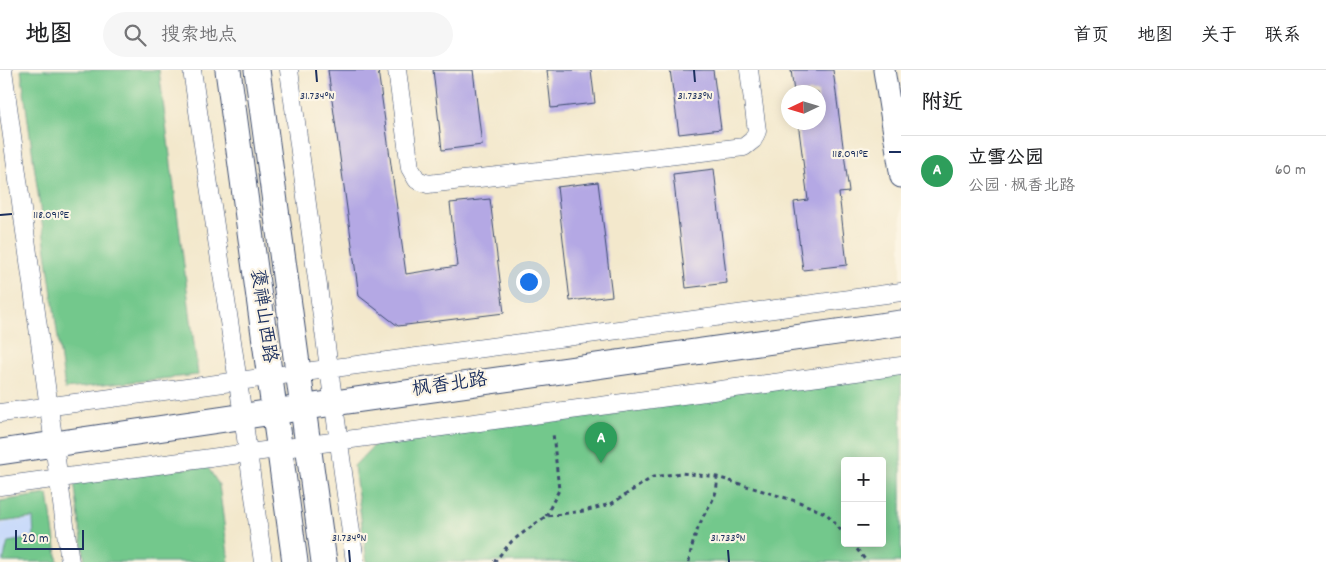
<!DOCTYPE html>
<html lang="zh">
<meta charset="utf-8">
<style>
:root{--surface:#fff;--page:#f6f6f6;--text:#202124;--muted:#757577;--line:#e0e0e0;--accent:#1f6fb2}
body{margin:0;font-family:Dekko,"LXGW WenKai TC",sans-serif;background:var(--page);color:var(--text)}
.controls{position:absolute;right:15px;bottom:15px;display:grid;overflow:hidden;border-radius:5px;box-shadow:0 2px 12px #0003}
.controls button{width:45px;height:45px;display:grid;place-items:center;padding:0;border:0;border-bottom:1px solid var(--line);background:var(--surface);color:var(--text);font:25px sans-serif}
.compass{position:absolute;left:781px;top:15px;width:45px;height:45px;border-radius:50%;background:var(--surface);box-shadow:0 2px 12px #0003;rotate:266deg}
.scale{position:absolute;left:15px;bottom:12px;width:69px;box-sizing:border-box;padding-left:5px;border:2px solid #1b2f5e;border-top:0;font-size:14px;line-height:18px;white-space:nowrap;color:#1b2f5e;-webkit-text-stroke:4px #fcf5e5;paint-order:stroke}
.you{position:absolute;left:528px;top:211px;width:18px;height:18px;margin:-12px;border:4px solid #fff;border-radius:50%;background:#1a73e8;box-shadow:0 0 0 8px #1a73e833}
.badge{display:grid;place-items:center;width:32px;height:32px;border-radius:50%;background:var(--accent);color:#fff;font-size:16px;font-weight:700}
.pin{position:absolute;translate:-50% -41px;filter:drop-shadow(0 1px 2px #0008)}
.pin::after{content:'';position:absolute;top:26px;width:18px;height:15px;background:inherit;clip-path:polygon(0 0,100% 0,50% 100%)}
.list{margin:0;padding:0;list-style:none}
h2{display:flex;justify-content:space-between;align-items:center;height:65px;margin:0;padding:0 20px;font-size:21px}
h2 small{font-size:16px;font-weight:400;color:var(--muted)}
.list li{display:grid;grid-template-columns:32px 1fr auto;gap:15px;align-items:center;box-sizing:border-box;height:70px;padding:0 20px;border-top:1px solid var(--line)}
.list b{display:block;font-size:19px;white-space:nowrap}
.list p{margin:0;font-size:16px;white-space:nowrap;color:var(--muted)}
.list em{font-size:16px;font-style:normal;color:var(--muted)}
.icon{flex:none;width:28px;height:28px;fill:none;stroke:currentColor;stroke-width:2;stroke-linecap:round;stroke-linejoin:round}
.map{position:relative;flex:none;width:901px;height:492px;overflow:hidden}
header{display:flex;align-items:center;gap:30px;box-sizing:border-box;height:70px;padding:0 25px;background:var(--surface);border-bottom:1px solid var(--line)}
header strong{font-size:24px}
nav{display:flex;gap:28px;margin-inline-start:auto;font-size:18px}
.search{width:350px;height:45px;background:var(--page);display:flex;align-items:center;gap:12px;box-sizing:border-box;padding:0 18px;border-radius:28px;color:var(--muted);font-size:19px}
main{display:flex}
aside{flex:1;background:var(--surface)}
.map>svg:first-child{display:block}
.built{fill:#cbdbf9}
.green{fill:#73c88c;stroke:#477c75;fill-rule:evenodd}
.building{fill:#b4a8e4}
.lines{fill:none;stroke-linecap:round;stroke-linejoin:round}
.minor-casing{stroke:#3b4b6e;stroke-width:19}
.tertiary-casing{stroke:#3b4b6e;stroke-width:23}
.secondary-casing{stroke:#3b4b6e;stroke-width:27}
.path{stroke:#3b4b6e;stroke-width:3;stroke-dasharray:4 4;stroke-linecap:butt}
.minor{stroke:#fff;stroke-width:18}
.tertiary{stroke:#fff;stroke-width:21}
.secondary{stroke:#fff;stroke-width:25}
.ticks{fill:none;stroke:#1b2f5e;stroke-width:2}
.labels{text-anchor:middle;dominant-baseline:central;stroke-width:4.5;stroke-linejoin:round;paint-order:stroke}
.street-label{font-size:19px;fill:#1b2f5e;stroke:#fcf5e5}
.ticks-label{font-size:12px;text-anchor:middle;fill:#1b2f5e;stroke:#fcf5e5;stroke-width:4.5;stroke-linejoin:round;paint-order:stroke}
</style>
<header>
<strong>地图</strong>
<div class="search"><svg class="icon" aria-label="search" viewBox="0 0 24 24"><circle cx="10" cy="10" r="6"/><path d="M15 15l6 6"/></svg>搜索地点</div>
<nav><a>首页</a><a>地图</a><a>关于</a><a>联系</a></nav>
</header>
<main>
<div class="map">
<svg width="901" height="492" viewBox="0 0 901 492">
<rect width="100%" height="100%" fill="#fcf5e5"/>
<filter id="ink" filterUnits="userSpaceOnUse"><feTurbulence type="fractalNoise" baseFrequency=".02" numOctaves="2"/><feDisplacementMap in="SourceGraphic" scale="10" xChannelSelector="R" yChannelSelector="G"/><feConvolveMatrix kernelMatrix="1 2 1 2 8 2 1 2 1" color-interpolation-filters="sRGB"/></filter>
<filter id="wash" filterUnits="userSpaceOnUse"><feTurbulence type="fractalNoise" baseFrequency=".0096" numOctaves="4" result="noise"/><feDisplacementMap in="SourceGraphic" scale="20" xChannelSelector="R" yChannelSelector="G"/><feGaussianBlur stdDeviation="1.12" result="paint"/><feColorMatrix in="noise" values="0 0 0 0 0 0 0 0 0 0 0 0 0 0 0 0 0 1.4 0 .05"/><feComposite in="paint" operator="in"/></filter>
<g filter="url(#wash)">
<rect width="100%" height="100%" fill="#f3e8cc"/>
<path class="built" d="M46,447L52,492H0V453Z"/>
<path class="green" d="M21,0H159L198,305L65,319Z
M901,296V492H367L354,396L379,370ZM845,391H882V473H845Z
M207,396L219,415L229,492H85L74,411Z
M48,424L58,492H3L8,472L34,468L33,448L0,452V431Z"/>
<g id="blocks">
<path class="building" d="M328,0H378L406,204L457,196L450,133L490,129L504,243L398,256L359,226Z
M433,0H473L482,75L442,80Z
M547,0H591L595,33L551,38Z
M670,0H713L721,59L679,64Z
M791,0H833L849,122L839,123L847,195L803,200L794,132L808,130L798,52H818V22H794Z
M714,99L727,213L686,218L673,104Z
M598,112L612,226L570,231L557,117Z"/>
</g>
</g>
<g filter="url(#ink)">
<use href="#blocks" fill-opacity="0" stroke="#3b4b6e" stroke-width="1"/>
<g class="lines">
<g class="minor-casing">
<path id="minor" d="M3,0L70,492
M192,0L243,346L263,492
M289,0L355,492
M397,0L410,98L417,110L428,114L744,77L753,70L757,61L749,0
M0,343L901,222
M0,416L901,296"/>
</g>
<g class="tertiary-casing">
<path id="tertiary" d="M884,0L901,107"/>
</g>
<g class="secondary-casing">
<path id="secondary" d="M228,0L295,492
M257,0L324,492
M0,382L334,333L901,253"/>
</g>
<path class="path" d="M546,446L559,420L553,363
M852,473L867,492
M494,492L512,471L546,446L584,441L611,434L653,407L681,403L717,407L799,432L827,444L845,465
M689,492C691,476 696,462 703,447C711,431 718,427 717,407"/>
<use href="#minor" class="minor"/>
<use href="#tertiary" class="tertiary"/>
<use href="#secondary" class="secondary"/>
</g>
</g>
<path class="ticks" d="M316,0L317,12M694,0L695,12M889,82H901M0,145L12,144M349,480L350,492M728,480L729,492"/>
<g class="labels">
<g class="street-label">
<text transform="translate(262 246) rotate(82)">褒禅山西路</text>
<text transform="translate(450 316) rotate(-8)">枫香北路</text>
</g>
</g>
<g class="ticks-label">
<text x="317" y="29">31.734°N</text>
<text x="695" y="29">31.733°N</text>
<text x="850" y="87">118.091°E</text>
<text x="51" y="148">118.091°E</text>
<text x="349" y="471">31.734°N</text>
<text x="728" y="471">31.733°N</text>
</g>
</svg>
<div class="controls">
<button>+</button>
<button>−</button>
</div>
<svg class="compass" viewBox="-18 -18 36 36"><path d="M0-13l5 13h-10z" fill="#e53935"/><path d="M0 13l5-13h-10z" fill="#757577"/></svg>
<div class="scale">20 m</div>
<div class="you"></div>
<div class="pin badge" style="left:601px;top:393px;background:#2e9e5b">A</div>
</div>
<aside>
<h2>附近<small></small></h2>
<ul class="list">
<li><span class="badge" style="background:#2e9e5b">A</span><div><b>立雪公园</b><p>公园 · 枫香北路</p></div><em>60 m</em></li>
</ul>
</aside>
</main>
